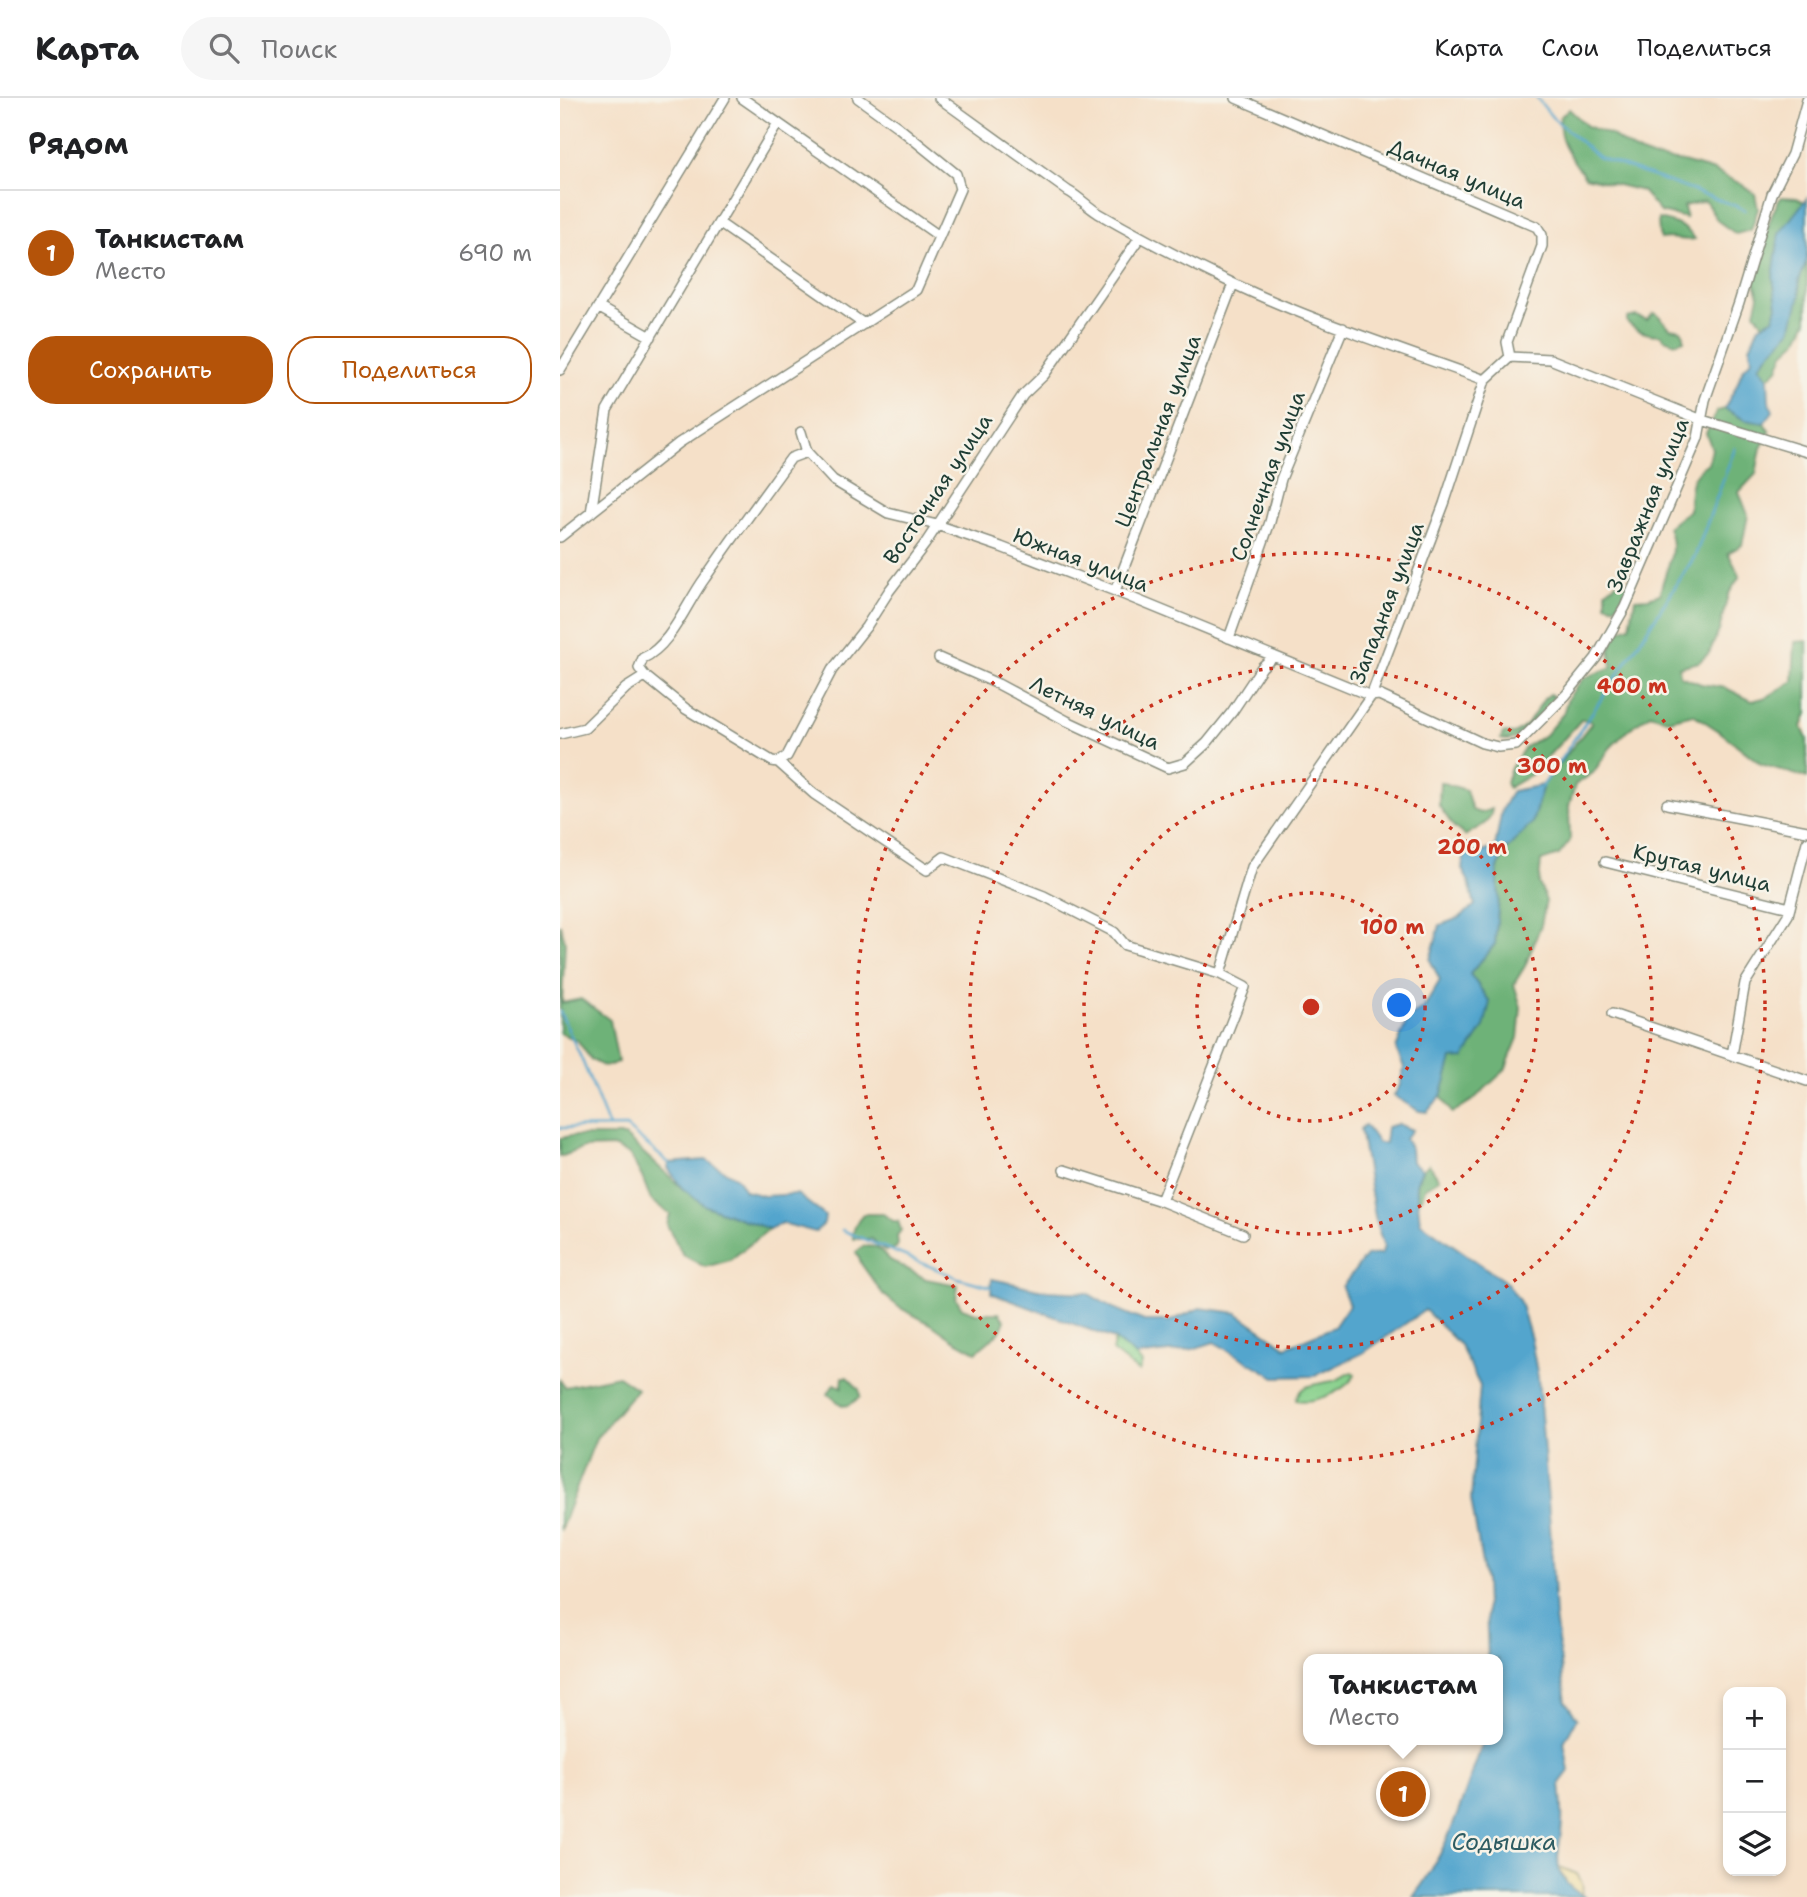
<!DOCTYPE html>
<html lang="ru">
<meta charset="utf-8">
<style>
:root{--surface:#fff;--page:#f6f6f6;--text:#202124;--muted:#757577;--line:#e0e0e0;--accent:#b45309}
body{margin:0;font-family:"Shantell Sans",sans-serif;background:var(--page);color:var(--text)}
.controls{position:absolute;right:21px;bottom:21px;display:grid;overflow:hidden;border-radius:14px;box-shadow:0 4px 10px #0003}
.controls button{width:63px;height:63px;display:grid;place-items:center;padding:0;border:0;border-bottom:2px solid var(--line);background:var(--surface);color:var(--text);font:35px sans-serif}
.you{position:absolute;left:840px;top:908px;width:24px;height:24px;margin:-18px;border:5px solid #fff;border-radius:50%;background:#1a73e8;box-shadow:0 0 0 10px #1a73e833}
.badge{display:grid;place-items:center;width:46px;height:46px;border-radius:50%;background:var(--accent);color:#fff;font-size:23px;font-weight:700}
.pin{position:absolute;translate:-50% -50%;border:4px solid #fff;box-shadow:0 2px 7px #0006}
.popup{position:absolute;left:743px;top:1556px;width:200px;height:91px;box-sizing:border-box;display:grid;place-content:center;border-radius:14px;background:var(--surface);filter:drop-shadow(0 2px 5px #0005);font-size:23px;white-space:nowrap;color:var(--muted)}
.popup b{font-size:26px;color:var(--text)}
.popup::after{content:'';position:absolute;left:50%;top:100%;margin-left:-14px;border:14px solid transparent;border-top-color:var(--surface)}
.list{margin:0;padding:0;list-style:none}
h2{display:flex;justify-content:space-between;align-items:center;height:91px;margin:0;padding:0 28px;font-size:30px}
h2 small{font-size:23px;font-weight:400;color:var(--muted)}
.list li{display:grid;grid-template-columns:46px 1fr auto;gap:21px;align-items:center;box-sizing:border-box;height:126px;padding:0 28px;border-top:2px solid var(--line)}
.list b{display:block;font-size:26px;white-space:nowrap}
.list p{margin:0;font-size:23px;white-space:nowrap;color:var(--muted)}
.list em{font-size:23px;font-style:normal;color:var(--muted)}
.actions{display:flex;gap:14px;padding:21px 28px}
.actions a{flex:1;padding:16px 0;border:2px solid var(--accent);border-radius:28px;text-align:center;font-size:24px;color:var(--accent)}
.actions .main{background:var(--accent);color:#fff}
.icon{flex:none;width:38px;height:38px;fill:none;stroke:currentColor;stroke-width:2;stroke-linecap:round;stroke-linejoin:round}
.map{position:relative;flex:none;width:1247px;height:1799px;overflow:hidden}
header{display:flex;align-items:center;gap:42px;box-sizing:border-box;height:98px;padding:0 35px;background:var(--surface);border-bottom:2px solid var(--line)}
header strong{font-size:33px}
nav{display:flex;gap:38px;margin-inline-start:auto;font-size:24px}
.search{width:490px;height:63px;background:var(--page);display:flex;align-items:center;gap:18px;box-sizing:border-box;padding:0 24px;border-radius:38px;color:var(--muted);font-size:26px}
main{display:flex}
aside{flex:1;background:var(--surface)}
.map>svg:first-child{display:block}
.green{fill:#88d08c;stroke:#548660;stroke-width:2}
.forest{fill:#6eb278;stroke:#467856;stroke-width:2}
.sand{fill:#eeda9e;stroke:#868c69;stroke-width:2}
.water{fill:#52a5cd;stroke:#387180;stroke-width:2}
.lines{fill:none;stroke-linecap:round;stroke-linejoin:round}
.stream{stroke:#52a5cd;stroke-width:2.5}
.minor-casing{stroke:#8a8e7e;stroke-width:12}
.minor{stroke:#fff;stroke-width:9}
.ring{fill:none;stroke:#c8321e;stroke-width:3.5;stroke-dasharray:3.5 7}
.labels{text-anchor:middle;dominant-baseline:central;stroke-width:5;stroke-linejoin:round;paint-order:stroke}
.street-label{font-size:21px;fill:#1f3d34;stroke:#f7f3e8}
.water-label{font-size:23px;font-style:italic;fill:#2e5c62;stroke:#f7f3e8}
.centre{fill:#c8321e;stroke:#f7f3e8;stroke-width:3.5}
.ring-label{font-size:21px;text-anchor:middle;font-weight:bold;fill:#c8321e;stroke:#f7f3e8;stroke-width:5;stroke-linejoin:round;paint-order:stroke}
</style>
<header>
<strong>Карта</strong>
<div class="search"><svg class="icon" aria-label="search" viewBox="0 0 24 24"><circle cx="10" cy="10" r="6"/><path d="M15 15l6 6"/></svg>Поиск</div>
<nav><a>Карта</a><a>Слои</a><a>Поделиться</a></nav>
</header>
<main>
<aside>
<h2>Рядом<small></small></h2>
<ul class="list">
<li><span class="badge">1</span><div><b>Танкистам</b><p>Место</p></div><em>690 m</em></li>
</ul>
<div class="actions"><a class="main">Сохранить</a><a>Поделиться</a></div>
</aside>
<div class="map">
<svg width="1247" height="1799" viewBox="0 0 1247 1799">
<rect width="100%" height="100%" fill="#f7f3e8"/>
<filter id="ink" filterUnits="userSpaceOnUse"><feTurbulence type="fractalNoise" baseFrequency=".0143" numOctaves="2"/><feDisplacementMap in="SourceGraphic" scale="14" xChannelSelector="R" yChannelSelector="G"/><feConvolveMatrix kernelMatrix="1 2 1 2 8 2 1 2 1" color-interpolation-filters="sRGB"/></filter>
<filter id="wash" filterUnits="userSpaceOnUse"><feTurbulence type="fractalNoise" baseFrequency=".00686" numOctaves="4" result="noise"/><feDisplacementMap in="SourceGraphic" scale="28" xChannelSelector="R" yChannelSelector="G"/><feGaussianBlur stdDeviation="1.57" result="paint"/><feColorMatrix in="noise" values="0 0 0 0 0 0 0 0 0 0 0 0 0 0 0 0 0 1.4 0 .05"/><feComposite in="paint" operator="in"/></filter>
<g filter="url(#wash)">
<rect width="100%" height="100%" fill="#f5e0c8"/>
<path class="green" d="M555,1241L576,1258L582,1266L579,1274L552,1253Z
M792,1274L795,1276C787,1293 754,1306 736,1302C739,1284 761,1287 776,1282C782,1280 785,1276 792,1274Z"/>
<path class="forest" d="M1009,11L1027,28L1051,37L1073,52L1095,60L1123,64L1154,73L1181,86L1195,96L1198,111L1191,132L1176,136L1158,123L1145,103L1124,108L1126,120L1100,114L1082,93L1025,79C1011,59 997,45 1000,19Z
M1221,99L1237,100L1245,104L1219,136L1213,179L1217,208L1214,221L1203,226L1195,214L1199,198L1192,176L1213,114Z
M1098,121C1113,124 1126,128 1135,141C1123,144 1113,138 1101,141L1099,136Z
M1247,162V223L1237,243L1224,255L1218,271L1208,280L1199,267L1208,258L1240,198L1239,183Z
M1094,215L1097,216L1110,230L1121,232L1124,237V242L1116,245L1104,241L1101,237C1089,237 1076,233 1067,224V220L1076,218L1087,222Z
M1165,311L1185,322L1204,325L1210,334L1201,350L1196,376L1179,394L1188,417L1182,447L1168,455L1180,478L1168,497L1159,533L1149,555L1139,564L1119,569L1120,578L1141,586L1166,590L1192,603L1207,599L1233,583L1235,544L1247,543V615L1242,629L1247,641V680L1201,666L1159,633L1133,616L1109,622L1090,616L1068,632L1050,650L1033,675L1015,687L1009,708L1010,743L999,757L981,763L979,785L986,803L981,827L965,868L954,886L961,909L958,940L945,972L913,1002L892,1015L881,998L892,960L930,904L910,876L935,846L939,799L937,774L943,755L972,725L983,687L1032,624L1022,621L972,676L948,690L946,684L951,670L965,649L985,637L1003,616L1008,600L1024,580L1052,569L1050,552L1056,534L1070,528L1075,501L1088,500L1100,496C1104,470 1119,458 1108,429L1129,412C1130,390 1128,378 1148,365L1152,351L1146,335L1157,313Z
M1063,480L1067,485C1067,495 1061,502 1055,509L1046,506V493Z
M990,596L994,599C982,614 963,648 941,641L943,635L954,636L967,627L984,601Z
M880,684L906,692L912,712L920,715L932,711C930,728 916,729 905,738L894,729L879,708Z
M0,826L5,844L2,905L21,901L50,922L58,964L45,969L31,962L18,943L0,935Z
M9,1038H65L122,1090L146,1108L209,1131L170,1162L145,1169L123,1157L107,1127L110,1116L91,1102L82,1079L70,1057L53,1049L24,1050L0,1059V1041Z
M869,1066L879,1081L865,1090L862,1100L858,1101C856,1087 857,1075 869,1066Z
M303,1116H323L333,1123H338L341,1132L337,1138L338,1146L336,1150L325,1153L312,1141H293C292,1132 297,1122 303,1116Z
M304,1148L317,1149L330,1162L366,1181L398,1187L396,1200L402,1210L416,1215H439L445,1223L440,1234L416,1254L392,1241L371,1226L340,1210L323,1196L302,1167L296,1154Z
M58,1278L77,1291L36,1340L0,1433V1282L5,1289Z
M283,1279H287L299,1291L300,1299L289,1307L283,1308L268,1296L274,1286L282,1289Z"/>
<path class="sand" d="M997,1768L1017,1776L1023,1787L1021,1797L1010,1791Z"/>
<path class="water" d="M1247,100V162L1239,183L1240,198L1231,232L1199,267L1208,280L1209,303L1213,313L1204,325L1185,322L1165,311C1167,303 1171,299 1175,291C1183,275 1177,276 1192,262L1190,249L1199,228L1214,220L1217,208L1213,179L1219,136Z
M983,687L972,725L943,755L937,774L939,799L935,846L910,876L930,904L924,929L904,960L892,961L881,998L867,1014L859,1013L834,998L840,987L844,969L836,951L848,920L864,910L880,882L870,862L880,827L899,820L915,807L909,784L902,771L905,755L918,756L935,749L942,711L952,693Z
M838,1026L852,1032L845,1041L851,1051L852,1064L862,1071L856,1086L860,1124L947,1185L960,1204L971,1241L978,1280L990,1427L995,1519L1006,1604L1017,1620L1004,1644L1009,1673L1000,1685C1001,1698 1003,1712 1002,1725C999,1760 988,1779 1025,1799H853C889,1754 904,1695 924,1642H938V1561H928L925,1483L911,1401L920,1288L900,1247L865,1212L803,1255L755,1278L715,1279L654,1244L633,1251L576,1258L554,1241L431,1195L432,1181L488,1193L527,1195L553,1210L584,1223H611L640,1210L677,1215L726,1249L774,1229L789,1207L782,1189L806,1158L821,1156L824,1149L816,1124L800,1031L805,1027L818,1045H825L827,1029Z
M146,1062L177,1080L185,1093L204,1098L237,1096L265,1118L264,1126L255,1134L222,1125L209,1131L146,1108L122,1090L108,1070L109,1065Z"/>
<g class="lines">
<path class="stream" d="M977,0L992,19L1038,59L1179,109L1185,112
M982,689L1071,557L1135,458L1175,350
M0,914L22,962L49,1029
M0,1030L66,1029L109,1065
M282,1132L398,1180L432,1189"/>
</g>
</g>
<g filter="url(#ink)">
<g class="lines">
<g class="minor-casing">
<path id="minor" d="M182,0L379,138
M379,0L508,93C519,99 527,108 538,115C581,140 626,163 670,184C751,223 841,251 925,282
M676,0L977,129L982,137V148L947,244L950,259
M159,125L304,226
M38,209L91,239
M0,272L165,0
M925,282L950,259L990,261L1142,322L1247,354
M241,334L247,354L273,382L328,415L377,427L441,449L555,493L811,598L819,597L922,645L938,649L956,647L1006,597L1036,560L1065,509L1138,340L1145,302L1179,205L1212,96L1232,56L1247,2
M247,354L231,360C202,400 173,439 145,480C127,504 111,548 83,560L79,570L85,578L126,611L212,663L218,664L227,658L272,572L306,529L329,493L365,446L463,297L484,277L580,139
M31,415L47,312L218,25
M0,439L119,345L356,192L400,91L396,76L338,29L298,0
M555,493L673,186
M669,540L710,424L721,381L783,230
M379,560L438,586L507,623L608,670L625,665L647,645L672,614L702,569L714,558
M0,636L25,630L66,590L85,578
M218,664L254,696L367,772L384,759L484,798L554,834L565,847L660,876L685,889L601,1103L504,1072
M1107,706L1247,733
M1045,764L1230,810
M660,876L692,769L811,598L884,406L925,282
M1052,916L1247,983
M1172,957L1185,885L1228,817L1247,744
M601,1103L683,1136"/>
</g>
<use href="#minor" class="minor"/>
</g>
</g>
<g class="ring">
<circle cx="751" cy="909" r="114"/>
<circle cx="751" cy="909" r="227"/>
<circle cx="751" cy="909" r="341"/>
<circle cx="751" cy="909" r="454"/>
</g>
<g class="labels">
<g class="street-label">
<text transform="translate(897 76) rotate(23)">Дачная улица</text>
<text transform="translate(598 333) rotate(-69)">Центральная улица</text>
<text transform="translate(708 378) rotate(-70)">Солнечная улица</text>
<text transform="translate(378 391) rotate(-56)">Восточная улица</text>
<text transform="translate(1088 407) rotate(-68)">Завражная улица</text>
<text transform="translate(521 462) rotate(21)">Южная улица</text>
<text transform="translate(827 505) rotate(-69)">Западная улица</text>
<text transform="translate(535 615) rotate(26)">Летняя улица</text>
<text transform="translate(1142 770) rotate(14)">Крутая улица</text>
</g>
<g class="water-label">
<text x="944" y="1744">Содышка</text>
</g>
</g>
<circle cx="751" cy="909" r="10" class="centre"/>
<g class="ring-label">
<text x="1072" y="595">400 m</text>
<text x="992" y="675">300 m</text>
<text x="912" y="756">200 m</text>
<text x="832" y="836">100 m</text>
</g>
</svg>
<div class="controls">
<button>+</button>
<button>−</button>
<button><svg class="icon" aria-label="layers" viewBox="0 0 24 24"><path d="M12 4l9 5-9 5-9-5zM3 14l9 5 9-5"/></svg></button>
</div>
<div class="you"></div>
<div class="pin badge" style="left:843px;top:1696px">1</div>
<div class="popup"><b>Танкистам</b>Место</div>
</div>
</main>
